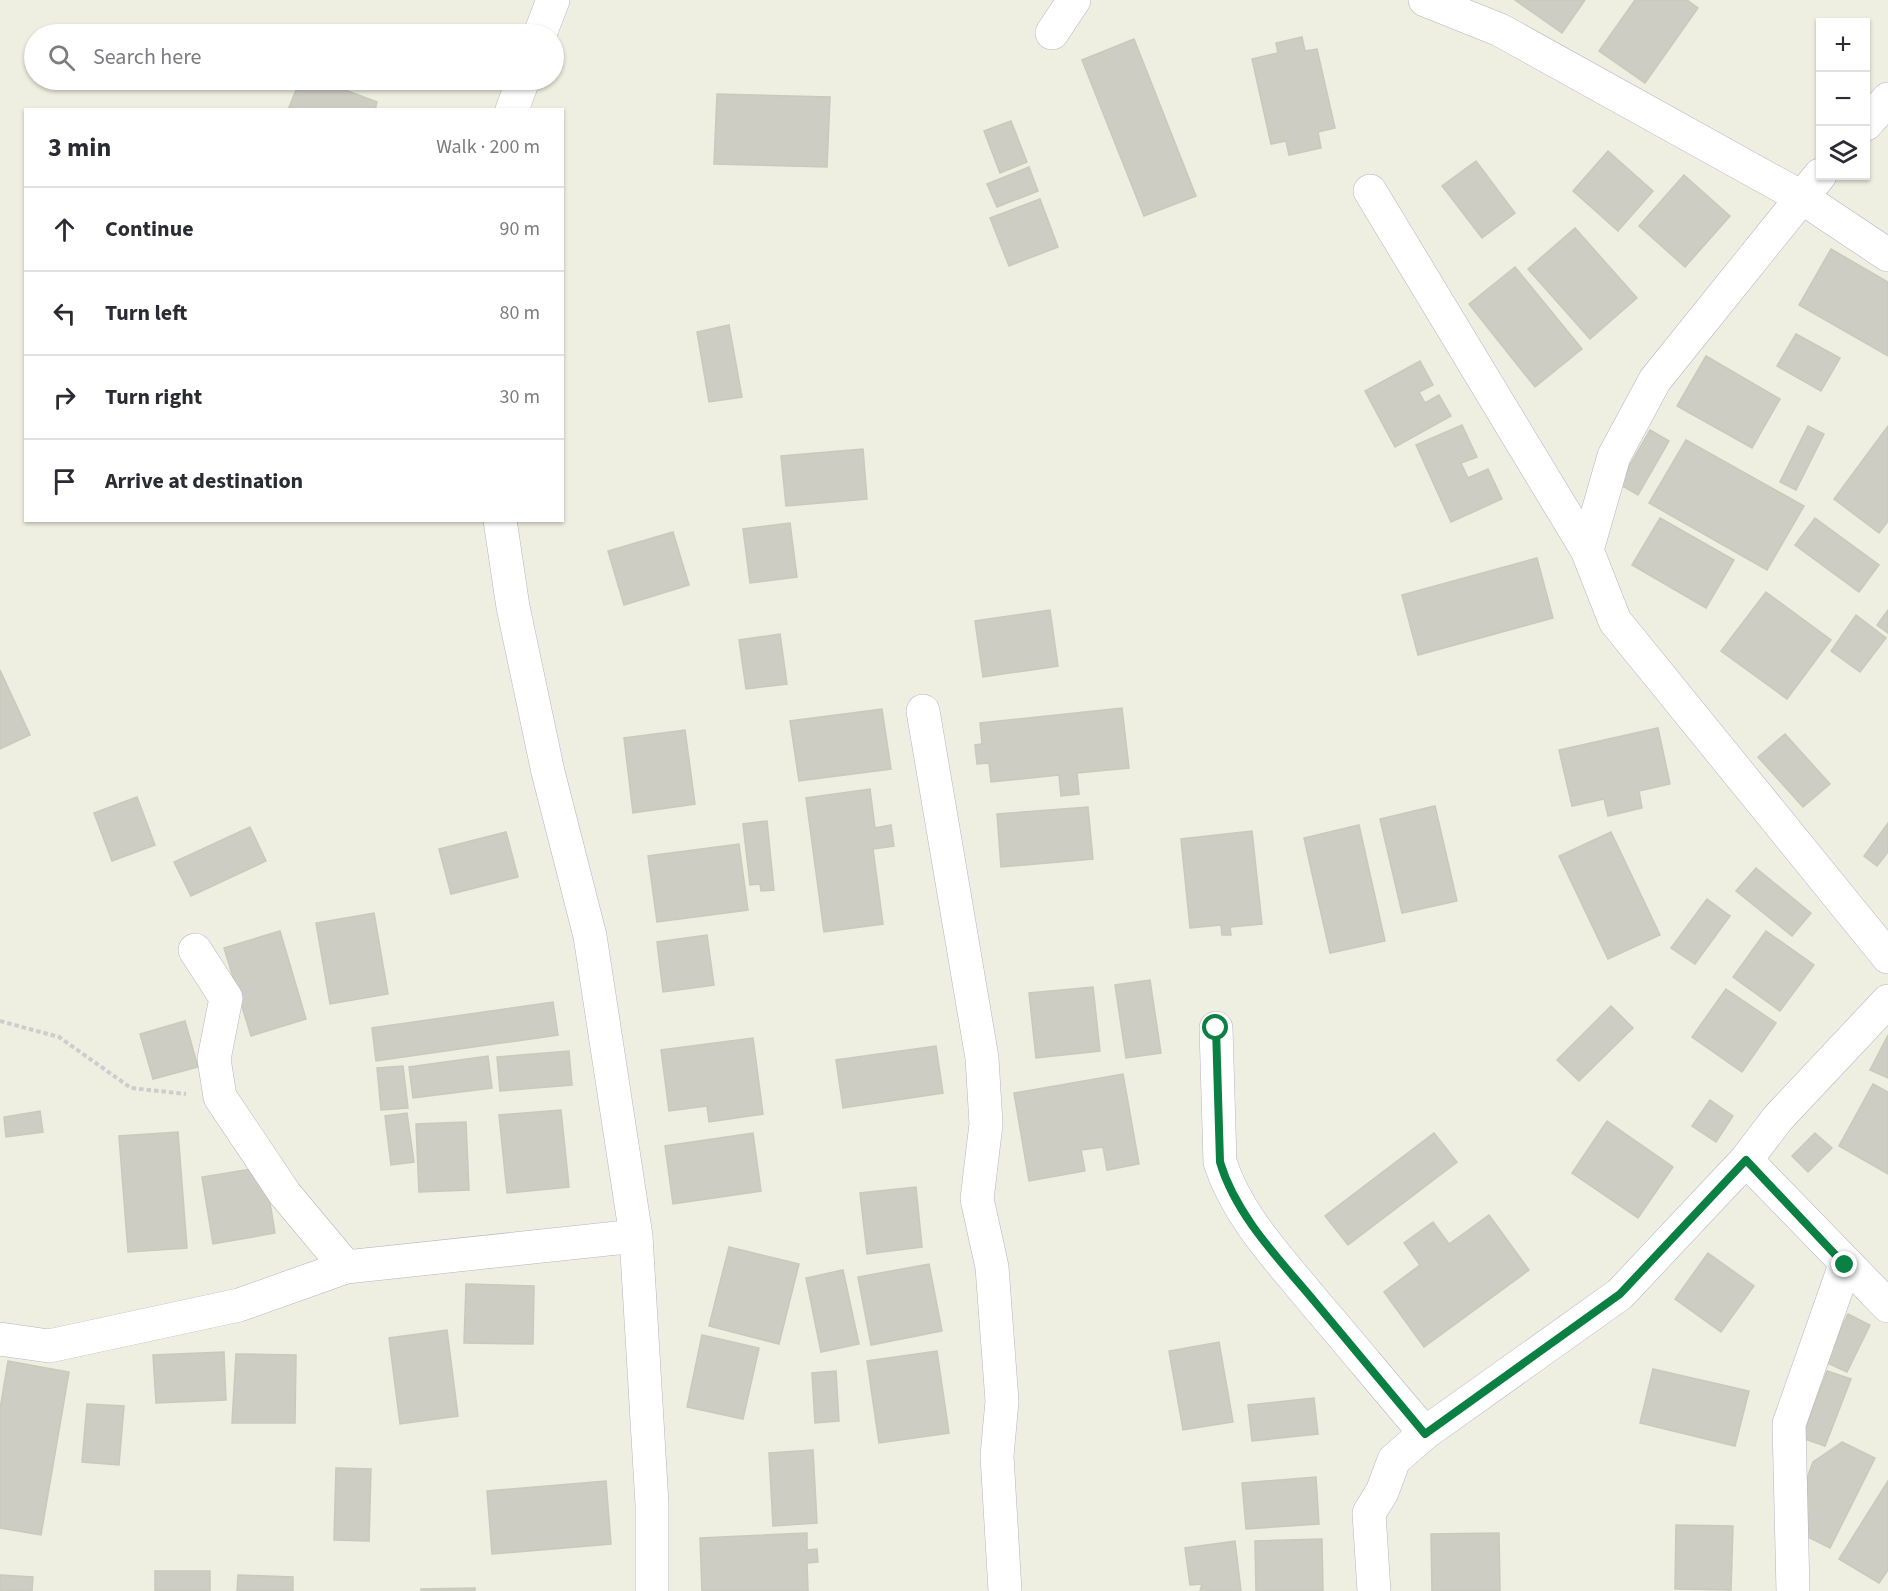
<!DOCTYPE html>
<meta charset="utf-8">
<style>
:root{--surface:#fff;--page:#f2f2f3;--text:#2b2b33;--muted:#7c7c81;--line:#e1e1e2}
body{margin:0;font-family:"Source Sans 3",sans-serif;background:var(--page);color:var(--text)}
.controls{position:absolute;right:18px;top:18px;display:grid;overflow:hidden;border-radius:0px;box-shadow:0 2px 4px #0004}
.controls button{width:54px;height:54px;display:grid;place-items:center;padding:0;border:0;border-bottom:2px solid var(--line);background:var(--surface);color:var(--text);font:30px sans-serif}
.stop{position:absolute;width:18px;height:18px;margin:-14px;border:4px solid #0b8043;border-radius:50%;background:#fff}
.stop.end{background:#0b8043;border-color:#fff;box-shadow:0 2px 6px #0008}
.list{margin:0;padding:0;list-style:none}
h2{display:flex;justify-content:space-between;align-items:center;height:78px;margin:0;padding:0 24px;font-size:26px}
h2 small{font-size:20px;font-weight:400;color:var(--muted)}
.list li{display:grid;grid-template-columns:39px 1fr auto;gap:18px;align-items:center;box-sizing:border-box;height:84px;padding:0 24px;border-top:2px solid var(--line)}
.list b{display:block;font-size:22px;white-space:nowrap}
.list em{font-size:20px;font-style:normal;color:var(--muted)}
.icon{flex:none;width:33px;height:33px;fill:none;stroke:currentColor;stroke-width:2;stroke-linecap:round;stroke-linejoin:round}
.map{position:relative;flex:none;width:1888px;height:1591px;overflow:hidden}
.search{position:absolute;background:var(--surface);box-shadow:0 2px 4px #0004;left:24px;top:24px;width:540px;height:66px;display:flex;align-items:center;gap:15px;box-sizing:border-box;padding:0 21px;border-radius:33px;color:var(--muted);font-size:22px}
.panel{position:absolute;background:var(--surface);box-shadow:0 2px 4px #0004;left:24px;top:108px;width:540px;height:414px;border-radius:0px}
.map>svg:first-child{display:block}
.building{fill:#cdcdc3;stroke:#c9caba;stroke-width:1.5}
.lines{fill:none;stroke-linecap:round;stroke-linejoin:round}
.minor-casing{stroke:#b7b4c0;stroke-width:34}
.path{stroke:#cdcdcd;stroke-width:4;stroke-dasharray:4.5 3;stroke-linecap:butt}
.minor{stroke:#fff;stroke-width:33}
.route{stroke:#0b8043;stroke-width:8}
</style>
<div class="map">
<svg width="1888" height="1591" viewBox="0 0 1888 1591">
<rect width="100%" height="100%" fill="#eeeee1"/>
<path class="building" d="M1515,0H1585L1562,33Z
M1635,0H1687L1698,8L1645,83L1599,51Z
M1302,37L1305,51L1317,49L1335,128L1318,132L1321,148L1289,155L1286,141L1271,144L1252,59L1278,53L1276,43Z
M1134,39L1196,196L1144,216L1082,60Z
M300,80H319L377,102L375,110H288Z
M717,94L830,97L827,167L714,164Z
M1011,121L1027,162L1000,173L984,131Z
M1608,151L1653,191L1618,231L1573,191Z
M1476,161L1515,213L1482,238L1442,186Z
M1029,167L1038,191L997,207L987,184Z
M1684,175L1730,216L1685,267L1639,226Z
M1040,199L1058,247L1009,266L990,218Z
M1575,228L1637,298L1590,339L1528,269Z
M1831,249L1888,282V356L1799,305Z
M1515,267L1582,349L1535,387L1469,304Z
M729,325L742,397L709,402L697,332Z
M1796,334L1840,358L1821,391L1777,366Z
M1706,356L1780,399L1752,448L1677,406Z
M1420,361L1433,385L1419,392L1425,403L1439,395L1451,416L1395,447L1365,391Z
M1462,425L1477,457L1461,463L1468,478L1488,469L1502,499L1451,522L1416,445Z
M1808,426L1824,434L1796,490L1780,482Z
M1888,426V521L1879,533L1834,499Z
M1650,430L1669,441L1638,495L1619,484Z
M1686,440L1804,506L1767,570L1649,503Z
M863,449L867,499L786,506L781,456Z
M1660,518L1734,560L1706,608L1632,565Z
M1815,518L1879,565L1859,592L1795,545Z
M790,523L797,577L750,583L743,529Z
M673,532L689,585L624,605L608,551Z
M1537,558L1553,618L1418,655L1402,595Z
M1766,592L1831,640L1787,699L1721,651Z
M1050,610L1058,666L983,677L975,621Z
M1888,610V633L1877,625Z
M1856,615L1886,638L1860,672L1831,651Z
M780,634L787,684L746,689L739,640Z
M0,670L30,735L0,749Z
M1122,708L1129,768L1077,773L1079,794L1061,796L1059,775L991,782L989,763L977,764L975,745L982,744L980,723Z
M882,709L891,769L799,781L790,721Z
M1658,728L1670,784L1639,791L1642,808L1608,816L1604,799L1572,806L1559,750Z
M685,730L695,804L633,813L624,738Z
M1785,734L1830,784L1803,807L1758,757Z
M870,789L875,828L891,825L894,846L873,849L883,924L824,932L806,798Z
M137,797L155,845L112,861L94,813Z
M1435,806L1457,901L1402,913L1380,819Z
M1088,807L1093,859L1001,867L997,814Z
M767,821L774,890L761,891L760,884L750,885L743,824Z
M1888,823V852L1877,866L1864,856Z
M1359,825L1385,941L1330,953L1304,838Z
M250,827L266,861L191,896L174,862Z
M1252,831L1262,924L1230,927L1231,935H1222L1221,925L1190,928L1181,839Z
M506,832L518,877L451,894L439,849Z
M1611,832L1660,935L1608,959L1559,856Z
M739,844L748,910L657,922L648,856Z
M1756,868L1811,913L1792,936L1736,891Z
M1707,899L1730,916L1695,964L1671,948Z
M374,913L388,994L330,1004L316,923Z
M280,931L306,1019L251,1036L224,948Z
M1766,931L1814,965L1780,1011L1733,977Z
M707,935L714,985L663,992L657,942Z
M1150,980L1161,1053L1126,1058L1115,985Z
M1093,987L1100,1051L1036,1058L1029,993Z
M1726,989L1776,1023L1742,1072L1692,1037Z
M553,1002L558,1035L376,1061L372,1028Z
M1611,1006L1633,1028L1579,1081L1557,1060Z
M185,1021L198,1067L153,1079L140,1034Z
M1888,1035V1078L1870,1070Z
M753,1038L763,1114L709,1122L707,1106L669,1111L661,1050Z
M936,1046L943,1093L843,1108L836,1060Z
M569,1051L572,1085L500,1091L497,1057Z
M488,1056L492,1088L413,1098L409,1067Z
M403,1066L408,1108L381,1110L377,1068Z
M1123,1074L1139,1164L1107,1170L1103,1147L1081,1150L1085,1171L1029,1181L1014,1093Z
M1873,1084L1888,1092V1174L1839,1146Z
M1710,1100L1733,1116L1716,1142L1692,1126Z
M561,1110L569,1187L507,1193L499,1115Z
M40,1111L43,1132L6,1137L4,1117Z
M407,1113L414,1162L391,1165L385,1116Z
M1607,1121L1673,1167L1638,1218L1572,1173Z
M466,1122L469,1190L419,1192L416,1124Z
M178,1132L187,1248L128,1252L119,1136Z
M753,1133L761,1191L673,1204L665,1146Z
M1434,1133L1457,1162L1348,1245L1325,1216Z
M1815,1133L1832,1148L1808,1172L1792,1156Z
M264,1167L275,1233L213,1244L202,1177Z
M916,1187L922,1247L867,1254L860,1193Z
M1489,1215L1529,1270L1424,1347L1384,1292L1420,1265L1404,1243L1433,1222L1449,1244Z
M729,1247L799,1264L779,1344L709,1326Z
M1708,1253L1754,1286L1721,1332L1675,1299Z
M929,1264L942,1331L871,1345L858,1277Z
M843,1270L859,1344L821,1352L806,1278Z
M466,1284L534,1286L533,1344L464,1343Z
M1848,1314L1870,1325L1847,1372L1825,1362Z
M447,1330L458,1416L400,1424L389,1338Z
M702,1335L759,1348L743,1419L687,1407Z
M1219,1342L1233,1422L1183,1430L1169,1351Z
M937,1351L949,1433L879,1443L867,1361Z
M224,1352L226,1400L156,1403L153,1355Z
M236,1354L296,1355L295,1423H232Z
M8,1361L69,1372L41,1535L0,1528V1409Z
M1653,1369L1749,1391L1735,1446L1640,1423Z
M836,1371L839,1421L815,1423L812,1373Z
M1827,1371L1851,1379L1825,1446L1802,1438Z
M1314,1398L1318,1434L1252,1441L1248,1405Z
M87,1404L124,1406L119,1465L82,1462Z
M1842,1442L1875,1458L1830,1548L1806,1536L1803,1489L1813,1462Z
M813,1450L817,1523L773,1526L769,1453Z
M336,1468L371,1469L369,1541L334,1540Z
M1316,1477L1319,1524L1246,1529L1242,1483Z
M606,1481L611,1544L492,1554L487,1491Z
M1888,1481V1570L1879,1583L1839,1559Z
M1676,1525L1733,1526L1731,1590L1675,1589Z
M807,1533V1550L817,1549L818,1562L807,1563L808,1591H702L700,1538Z
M1499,1533L1500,1591H1432L1431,1534Z
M1322,1539L1323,1591H1256L1255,1541Z
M1235,1541L1241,1591H1200L1202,1584L1190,1585L1185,1548Z
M155,1571H210V1591H155Z
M0,1575L33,1577L32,1591H0Z
M238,1575L293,1577V1591H237Z
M475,1588V1591H421V1589Z"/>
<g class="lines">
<g class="minor-casing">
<path id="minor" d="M1425,0L1500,30L1801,197L1888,255
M1052,33L1074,0
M540,34L553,0
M512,110L523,80
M1866,124L1888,99
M1370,191L1587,550L1615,621L1888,957
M500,520L513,607L548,772L590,936L636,1236L652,1504V1591
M1587,550L1614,456L1655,380L1820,175
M923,711L982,1058L986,1124L977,1199L992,1267L1002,1401L997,1456L1005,1591
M195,950L226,998L214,1059L220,1097L285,1194L346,1267
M1216,1028L1220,1162C1237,1216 1280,1260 1315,1303C1352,1346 1388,1390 1425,1433
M1746,1160L1888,1306
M0,1339L49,1346L239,1305L346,1267L636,1236
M1374,1591L1369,1513L1382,1492L1394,1460L1425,1433L1620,1294L1746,1160L1778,1118L1888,1001
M1793,1591L1789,1424L1845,1265"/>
</g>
<path class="path" d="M0,1021L59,1037L131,1088L186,1094"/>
<use href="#minor" class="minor"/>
</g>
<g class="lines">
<path class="route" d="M1216,1028L1220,1162C1236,1216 1280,1260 1315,1302C1352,1346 1388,1390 1425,1434L1620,1294L1746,1160L1845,1265"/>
</g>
</svg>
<div class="controls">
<button>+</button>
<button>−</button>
<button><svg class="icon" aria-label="layers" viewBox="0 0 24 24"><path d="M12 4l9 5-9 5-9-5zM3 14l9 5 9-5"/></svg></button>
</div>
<div class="stop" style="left:1216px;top:1028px"></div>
<div class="stop end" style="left:1845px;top:1265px"></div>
<div class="search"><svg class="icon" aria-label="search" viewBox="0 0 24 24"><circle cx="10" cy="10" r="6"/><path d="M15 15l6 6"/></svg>Search here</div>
<section class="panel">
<h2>3 min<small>Walk · 200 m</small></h2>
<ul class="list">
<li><svg class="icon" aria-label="ahead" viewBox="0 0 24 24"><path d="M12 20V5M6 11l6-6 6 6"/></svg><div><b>Continue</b></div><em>90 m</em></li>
<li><svg class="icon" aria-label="left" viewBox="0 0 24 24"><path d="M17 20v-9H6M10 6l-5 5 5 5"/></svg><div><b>Turn left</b></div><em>80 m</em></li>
<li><svg class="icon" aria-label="right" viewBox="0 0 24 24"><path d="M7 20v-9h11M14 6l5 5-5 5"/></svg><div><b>Turn right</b></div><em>30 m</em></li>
<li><svg class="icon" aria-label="arrive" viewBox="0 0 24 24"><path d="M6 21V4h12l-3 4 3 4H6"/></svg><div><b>Arrive at destination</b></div></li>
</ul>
</section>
</div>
